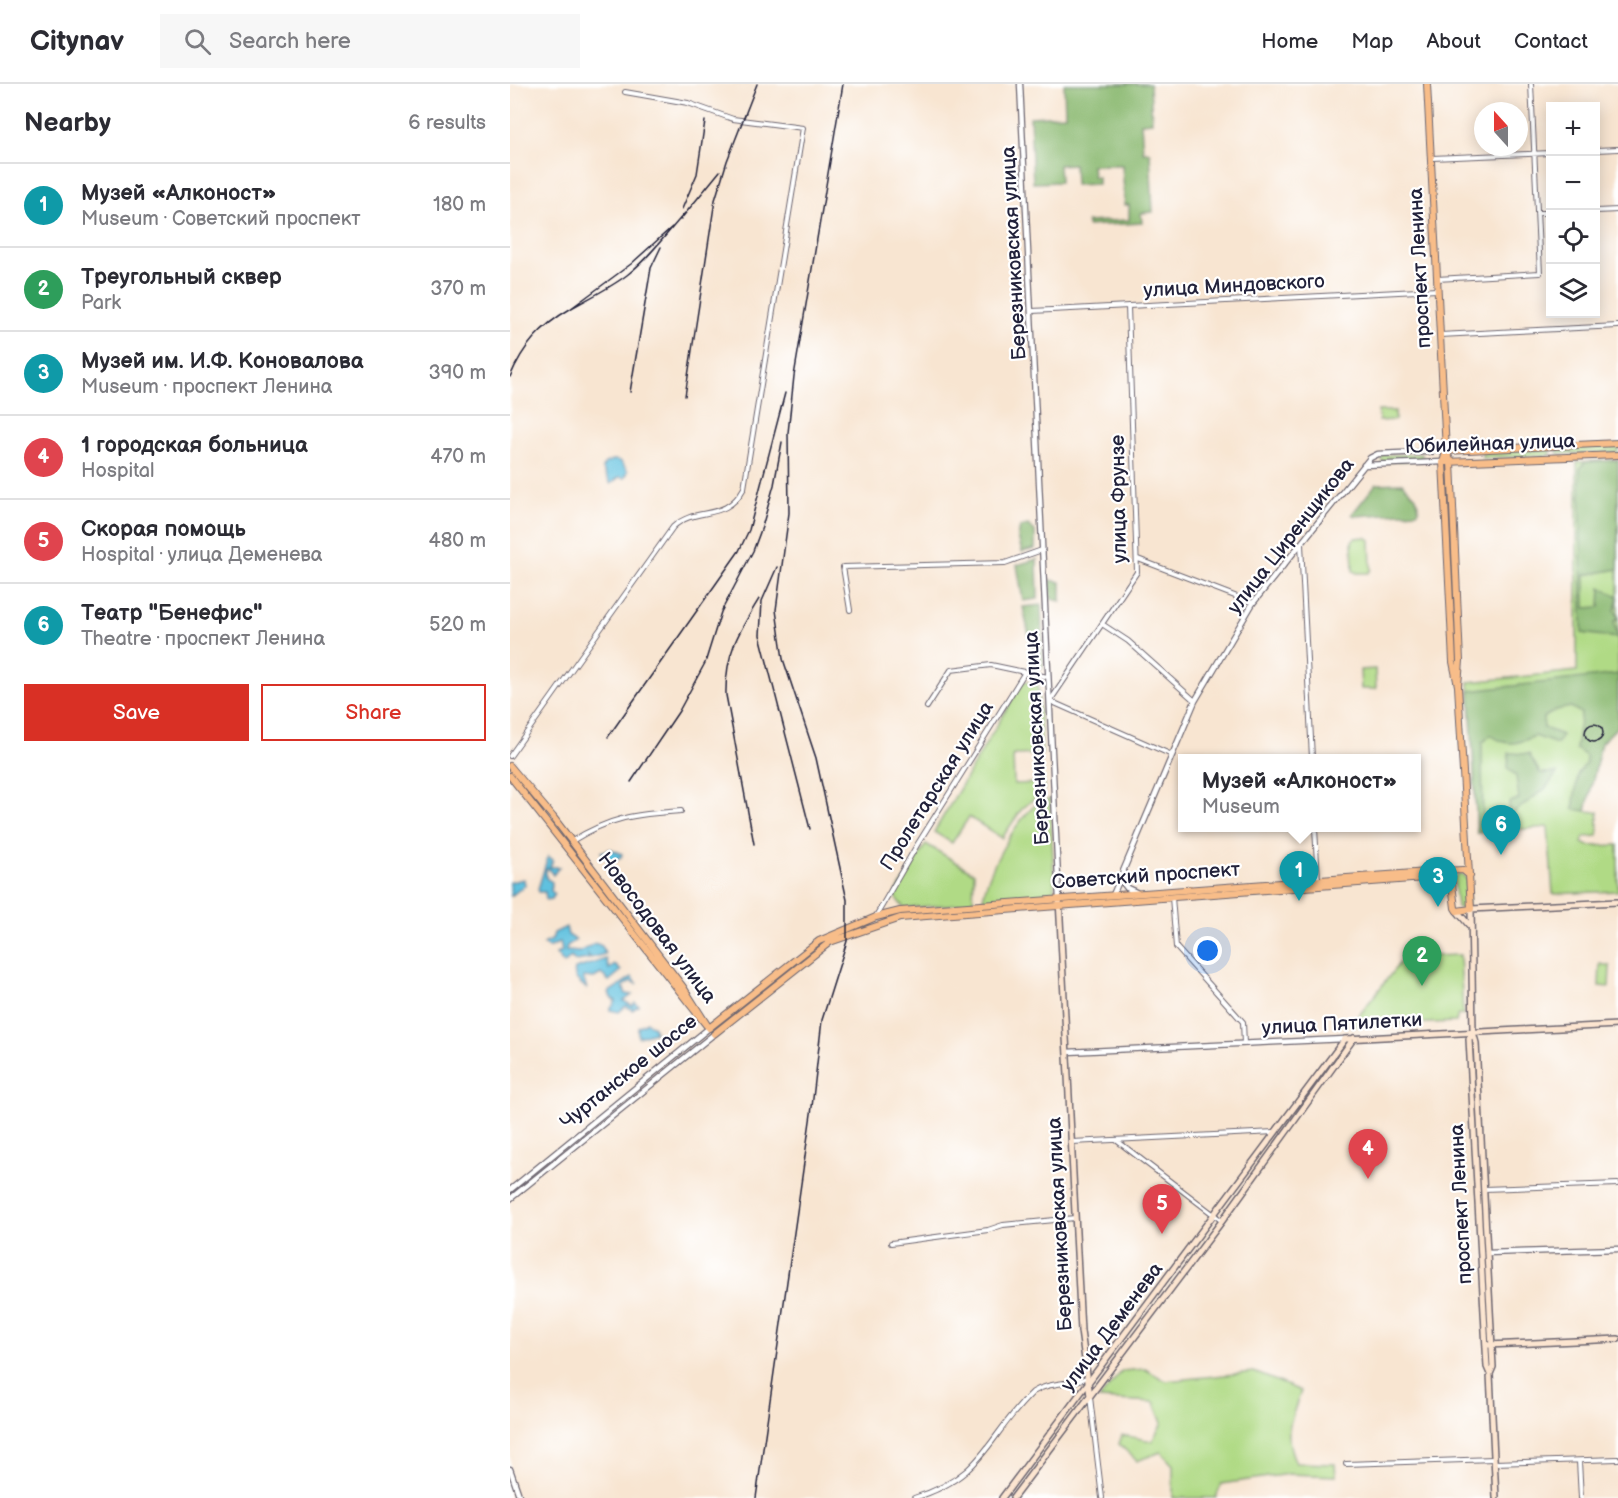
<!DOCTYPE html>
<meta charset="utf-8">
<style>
:root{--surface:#fff;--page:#f7f7f7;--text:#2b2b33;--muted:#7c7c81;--line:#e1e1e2;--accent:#d93025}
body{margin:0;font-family:"Balsamiq Sans",sans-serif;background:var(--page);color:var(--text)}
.controls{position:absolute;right:18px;top:18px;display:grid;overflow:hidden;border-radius:0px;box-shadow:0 3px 15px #0003}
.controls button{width:54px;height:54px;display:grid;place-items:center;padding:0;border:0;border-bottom:2px solid var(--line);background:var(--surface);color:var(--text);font:30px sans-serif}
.compass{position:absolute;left:964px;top:18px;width:54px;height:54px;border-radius:50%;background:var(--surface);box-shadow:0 3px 15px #0003;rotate:339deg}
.you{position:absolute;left:698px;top:867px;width:21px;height:21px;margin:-15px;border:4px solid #fff;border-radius:50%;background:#1a73e8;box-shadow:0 0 0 9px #1a73e833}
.badge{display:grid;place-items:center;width:39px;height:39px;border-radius:50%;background:var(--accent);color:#fff;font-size:20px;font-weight:700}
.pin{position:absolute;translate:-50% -50px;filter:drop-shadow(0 2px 3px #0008)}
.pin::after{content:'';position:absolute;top:32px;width:21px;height:18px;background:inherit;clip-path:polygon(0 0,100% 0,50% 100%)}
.popup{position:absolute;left:668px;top:670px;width:243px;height:78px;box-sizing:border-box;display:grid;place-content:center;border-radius:0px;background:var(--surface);filter:drop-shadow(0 2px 4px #0005);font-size:20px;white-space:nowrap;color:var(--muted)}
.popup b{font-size:22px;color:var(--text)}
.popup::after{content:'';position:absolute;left:50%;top:100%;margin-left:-12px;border:12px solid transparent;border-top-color:var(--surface)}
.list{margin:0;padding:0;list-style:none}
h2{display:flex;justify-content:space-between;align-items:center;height:78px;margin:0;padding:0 24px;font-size:26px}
h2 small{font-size:20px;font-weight:400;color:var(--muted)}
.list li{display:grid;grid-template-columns:39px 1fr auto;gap:18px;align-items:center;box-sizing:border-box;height:84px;padding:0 24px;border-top:2px solid var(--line)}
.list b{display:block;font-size:22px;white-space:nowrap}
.list p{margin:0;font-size:20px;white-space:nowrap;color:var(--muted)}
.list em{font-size:20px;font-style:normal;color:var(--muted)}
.actions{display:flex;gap:12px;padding:18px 24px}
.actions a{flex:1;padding:14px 0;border:2px solid var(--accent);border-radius:0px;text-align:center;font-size:21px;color:var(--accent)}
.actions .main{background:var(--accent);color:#fff}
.icon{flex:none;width:33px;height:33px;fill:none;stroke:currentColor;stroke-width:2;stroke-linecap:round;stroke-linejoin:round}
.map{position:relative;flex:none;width:1108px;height:1414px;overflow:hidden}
header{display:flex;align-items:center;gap:36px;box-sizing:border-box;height:84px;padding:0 30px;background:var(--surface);border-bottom:2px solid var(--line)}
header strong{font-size:28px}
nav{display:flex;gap:33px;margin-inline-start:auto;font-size:21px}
.search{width:420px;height:54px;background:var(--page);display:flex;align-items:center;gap:15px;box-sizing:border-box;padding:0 21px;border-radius:0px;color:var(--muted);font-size:22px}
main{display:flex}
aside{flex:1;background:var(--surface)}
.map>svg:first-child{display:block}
.green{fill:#b0da85;stroke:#697e60;stroke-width:1.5}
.forest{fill:#8cba72;stroke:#576e56;stroke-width:1.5}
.water{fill:#61c1df;stroke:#42728d;stroke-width:1.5}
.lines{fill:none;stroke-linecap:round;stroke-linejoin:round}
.minor-casing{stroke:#6d6670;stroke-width:6}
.tertiary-casing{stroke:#6d6670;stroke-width:7}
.secondary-casing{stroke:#6d6670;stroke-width:8}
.primary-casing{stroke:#6d6670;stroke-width:8}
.minor{stroke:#fff;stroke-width:4}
.tertiary{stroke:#fff;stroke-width:4.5}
.secondary{stroke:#fce5d0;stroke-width:5}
.primary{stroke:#f8bd89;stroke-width:6}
.rail{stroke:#22223b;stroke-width:1.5}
.labels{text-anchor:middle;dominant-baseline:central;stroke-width:4.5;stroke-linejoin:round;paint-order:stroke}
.street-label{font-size:20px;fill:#22223b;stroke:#fff}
</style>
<header>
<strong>Citynav</strong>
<div class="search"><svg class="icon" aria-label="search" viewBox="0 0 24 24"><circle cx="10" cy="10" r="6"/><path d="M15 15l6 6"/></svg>Search here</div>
<nav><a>Home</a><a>Map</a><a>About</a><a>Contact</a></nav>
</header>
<main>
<aside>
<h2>Nearby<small>6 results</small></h2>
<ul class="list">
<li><span class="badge" style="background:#0f9aa8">1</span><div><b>Музей «Алконост»</b><p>Museum · Советский проспект</p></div><em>180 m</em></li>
<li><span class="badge" style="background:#2e9e5b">2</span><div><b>Треугольный сквер</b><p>Park</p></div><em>370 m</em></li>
<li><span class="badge" style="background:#0f9aa8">3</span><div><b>Музей им. И.Ф. Коновалова</b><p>Museum · проспект Ленина</p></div><em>390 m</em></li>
<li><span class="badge" style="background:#e0444e">4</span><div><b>1 городская больница</b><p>Hospital</p></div><em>470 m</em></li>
<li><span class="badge" style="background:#e0444e">5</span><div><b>Скорая помощь</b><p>Hospital · улица Деменева</p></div><em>480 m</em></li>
<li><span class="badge" style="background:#0f9aa8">6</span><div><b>Театр &quot;Бенефис&quot;</b><p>Theatre · проспект Ленина</p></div><em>520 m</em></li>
</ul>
<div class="actions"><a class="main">Save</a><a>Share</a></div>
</aside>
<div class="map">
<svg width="1108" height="1414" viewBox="0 0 1108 1414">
<rect width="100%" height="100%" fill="#fff"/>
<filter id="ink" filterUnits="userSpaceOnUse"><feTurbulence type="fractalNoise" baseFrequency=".0167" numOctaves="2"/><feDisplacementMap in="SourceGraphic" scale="12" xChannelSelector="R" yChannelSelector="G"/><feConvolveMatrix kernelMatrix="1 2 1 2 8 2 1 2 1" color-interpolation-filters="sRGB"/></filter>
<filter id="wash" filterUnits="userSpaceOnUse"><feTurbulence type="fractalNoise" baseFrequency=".008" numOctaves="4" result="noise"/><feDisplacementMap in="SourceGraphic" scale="24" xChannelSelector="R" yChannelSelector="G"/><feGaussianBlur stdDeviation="1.35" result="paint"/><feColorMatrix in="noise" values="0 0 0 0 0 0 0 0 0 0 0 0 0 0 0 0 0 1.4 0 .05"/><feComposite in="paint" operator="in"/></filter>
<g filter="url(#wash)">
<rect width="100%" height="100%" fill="#f8e5d1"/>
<path class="green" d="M868,327H885V336L869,337Z
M1108,362V368L1049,370L1047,368L1049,364Z
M1041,365V371L972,374V368Z
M912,370V376L872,378L871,371Z
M1108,376V642L1091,659L1076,727L1088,728V752L1074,753L1072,759L1079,762L1108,761V807L1043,810L1038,743L967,749L959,598L1067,587V378Z
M856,453L860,456L861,486L858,489H847L843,487L842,457L845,454Z
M865,585L866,605H851L850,586Z
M513,597L528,601L532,670L503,671L504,700L534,699V706L511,726L492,754L459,733L442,759L424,748Z
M540,715L545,813L478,818L473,814C478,786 502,743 523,723C527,719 534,717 540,715Z
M416,760L464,789L463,819L394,824L384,812Z
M948,791H953L957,796L958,820L951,825L947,823L944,795Z
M950,871L953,931L948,930L946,938L841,942L894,873Z
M1090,880L1100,882L1099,903L1089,902Z
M635,1285L656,1297L744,1288L791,1307C781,1337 772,1348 786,1379L825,1380L826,1392L779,1390L711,1400L706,1414H663V1381L651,1368L627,1377L609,1360L612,1351L642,1357L652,1339L644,1318L589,1315L612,1287Z"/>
<path class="forest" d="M554,0H640L642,38L631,39L633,68H640L643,128L631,129L632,139L577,142V138L619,136V121H615L612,81H582L583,93H588V100L565,101L564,80L549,81L550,98L523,99L520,33L555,31Z
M1108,376V485L1075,491V524L1090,523L1091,504L1108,512L1105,526L1108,534L1104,538L1108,554L1072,549L1070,385L1075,378Z
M892,399L906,413L909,426L907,428L845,432L842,430L866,400Z
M518,441L525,447V465L512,468L508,453L510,443Z
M527,475L528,515L513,517L507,481Z
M540,496L551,498V517L541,515Z
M531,521L533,584H529L521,561L513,523Z
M1108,590V642L1091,659L1076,727L1063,725L1068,689L1076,680V672L1066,665L1071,629L1061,623L1046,626L1033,634L1034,644L1052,651L1047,660L1025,652C1007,660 997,663 981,651L972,659L973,748L967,749L960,607Z
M999,669L1019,670L1030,689H1047L1036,704L998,733L999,718L1009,715L1006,692L998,684Z"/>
<path class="water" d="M103,376L110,377L118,387L115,394L109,393L101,400L92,384L95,379Z
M101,765L112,770L111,773L99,778L91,768Z
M38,772L43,776L40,783H49L43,791L38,784L36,785V794L42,798L41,807L45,810L42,815L36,816L35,808H29L28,805Z
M14,795L15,801L1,812L0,798Z
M56,843L58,851L66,856L57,862L56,867L70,868L85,859L92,862L95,870L81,874L78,871L79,875L65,877L61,873L54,880L46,870L52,867L50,858L39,864L33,860L42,856L44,849Z
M96,875L99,885L105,881L111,887L99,897L91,890L84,894L73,893L77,905C72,900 62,895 65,885Z
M122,893L128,900L121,897L113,902L116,910L122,911L114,917L122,922L125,919L129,922L122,926L116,922L109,928L100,926L106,917L101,914L99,908Z
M137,938L144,943L145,948L128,953V943Z"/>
</g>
<g filter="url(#ink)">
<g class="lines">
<g class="minor-casing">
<path id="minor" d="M1086,66L1108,65
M922,74L1040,69
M1086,127L1108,126
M1027,129H1040
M927,195L1030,189L1021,0
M618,222L627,488L540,617L662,671
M522,227L927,206
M930,251L1108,242
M791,460L802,674
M628,475L743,519
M340,526L333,483L495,479L532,466
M592,540L618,557L685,617
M417,623L441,586L481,581L538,593
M0,672L163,443C187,421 215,439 234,404L293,44L223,35L178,19L115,8
M805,744L808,797
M62,757C101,733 125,730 171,727
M662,813L666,863L733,938L734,960
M366,832L407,761L515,588
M606,1056L712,1137
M562,1058L765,1048
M974,1105L1108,1100
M381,1159L478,1146L493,1141L565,1134
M580,1313L592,1414
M1069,1377L1071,1414
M985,1379L1108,1375
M836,1380L984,1375
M404,1414C476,1392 476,1353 523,1308C538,1298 559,1301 576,1294"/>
</g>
<g class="tertiary-casing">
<path id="tertiary" d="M510,0L549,815
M854,381L933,378
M610,795L617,804L626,808
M603,811L685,617L743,519L860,374L868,370L936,367
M557,968L835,955
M0,1106L199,944
M0,1115L204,950
M977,1169L1108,1165
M0,1385L10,1414"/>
</g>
<g class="secondary-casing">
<path id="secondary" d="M549,815L571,1247L580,1312
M947,827L959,841
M963,948L959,955L977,1283L980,1290
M978,1261L1108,1255
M492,1414L835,955L1108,941
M503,1414L712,1137L844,954
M986,1414L980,1290L983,1283L966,959L963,948L961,825L1108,818"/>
</g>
<g class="primary-casing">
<path id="primary" d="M917,0L936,367L941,378L950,577L948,602
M936,367L1108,359
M936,368L933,378L943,578L948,602L961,825L947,827L945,824L941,792
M936,378L1108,371
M0,682L43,733L173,903L199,944
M0,692L197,942
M199,944L309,857L366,833L390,827L931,787L953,786L960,792
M204,950L320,858L390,834L941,792"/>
</g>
<use href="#minor" class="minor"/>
<use href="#tertiary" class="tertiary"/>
<use href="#secondary" class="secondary"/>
<use href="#primary" class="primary"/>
<path class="rail" d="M172,125L187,90L195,37
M170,136L210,87
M162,143L121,180L60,225C79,214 100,204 117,191C139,174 157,149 175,129
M0,293C13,262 31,242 60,225
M120,308L141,184L151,163
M175,312L205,116L217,77L247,0
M267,483L252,517L250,551L300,745
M1075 649a9 9 0 1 1 18 0a9 9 0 1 1-18 0Z
M98,653L229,467L239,446L275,309
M121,698L169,627L195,579L211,528L243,467L252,443L264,401L272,358
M244,760L216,611C215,570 228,549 249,515
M246,1414L302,1023L312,936L337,857V816L306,674L273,575L266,526L279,429L278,349L284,292L333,0"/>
</g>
</g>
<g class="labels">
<g class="street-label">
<text transform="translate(504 169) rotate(-93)">Березниковская улица</text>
<text transform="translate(910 184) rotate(-93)">проспект Ленина</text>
<text transform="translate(724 202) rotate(-3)">улица Миндовского</text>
<text transform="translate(980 360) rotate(-2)">Юбилейная улица</text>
<text transform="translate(609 415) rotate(-91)">улица Фрунзе</text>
<text transform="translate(781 452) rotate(-52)">улица Циренщикова</text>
<text transform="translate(527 654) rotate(-93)">Березниковская улица</text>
<text transform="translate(427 702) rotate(-58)">Пролетарская улица</text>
<text transform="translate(636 792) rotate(-4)">Советский проспект</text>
<text transform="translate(147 844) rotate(53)">Новосодовая улица</text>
<text transform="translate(832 940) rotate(-3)">улица Пятилетки</text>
<text transform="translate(119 988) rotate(-39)">Чуртанское шоссе</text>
<text transform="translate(951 1120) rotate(-93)">проспект Ленина</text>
<text transform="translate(550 1140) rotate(-93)">Березниковская улица</text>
<text transform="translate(602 1243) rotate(-53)">улица Деменева</text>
</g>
</g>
</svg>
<div class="controls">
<button>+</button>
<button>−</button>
<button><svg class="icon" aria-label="locate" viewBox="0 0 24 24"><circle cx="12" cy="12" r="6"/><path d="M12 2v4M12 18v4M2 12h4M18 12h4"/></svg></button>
<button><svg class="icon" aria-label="layers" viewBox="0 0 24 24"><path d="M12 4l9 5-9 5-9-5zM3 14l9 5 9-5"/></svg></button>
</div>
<svg class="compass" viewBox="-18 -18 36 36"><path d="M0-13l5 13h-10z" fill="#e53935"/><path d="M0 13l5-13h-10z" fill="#7c7c81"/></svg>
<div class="you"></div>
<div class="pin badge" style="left:789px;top:817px;background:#0f9aa8">1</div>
<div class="popup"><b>Музей «Алконост»</b>Museum</div>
<div class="pin badge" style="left:912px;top:902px;background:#2e9e5b">2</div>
<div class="pin badge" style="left:928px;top:823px;background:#0f9aa8">3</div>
<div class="pin badge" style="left:858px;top:1095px;background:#e0444e">4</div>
<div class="pin badge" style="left:652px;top:1150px;background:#e0444e">5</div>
<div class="pin badge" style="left:991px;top:771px;background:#0f9aa8">6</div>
</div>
</main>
